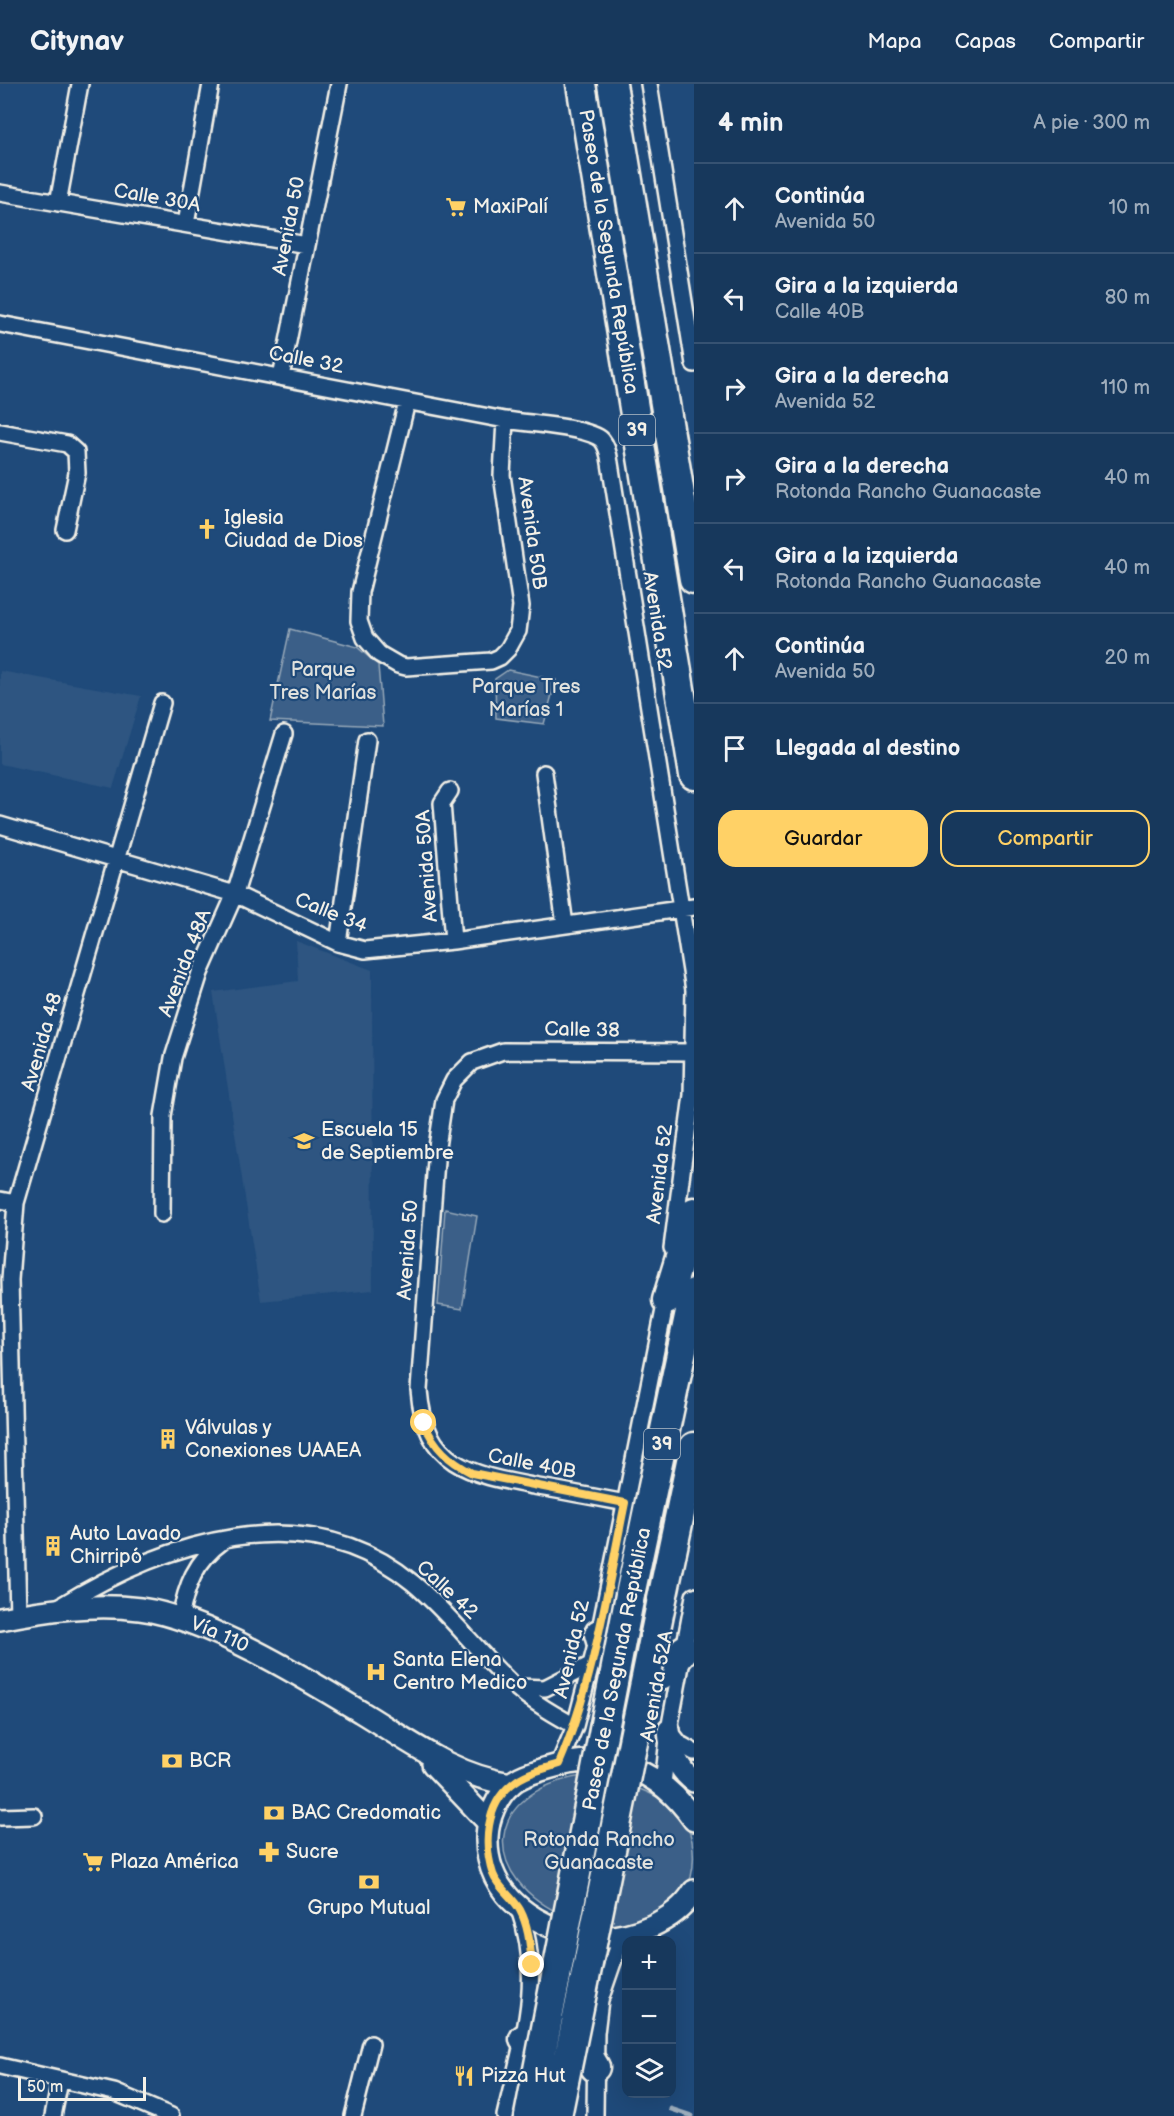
<!DOCTYPE html>
<html lang="es">
<meta charset="utf-8">
<style>
:root{--surface:#17385c;--page:#244365;--text:#f1f3f6;--muted:#9eacbb;--line:#365272;--accent:#ffd166}
body{margin:0;font-family:"Balsamiq Sans",sans-serif;background:var(--page);color:var(--text)}
.controls{position:absolute;right:18px;bottom:18px;display:grid;overflow:hidden;border-radius:12px;box-shadow:0 6px 24px #0002}
.controls button{width:54px;height:54px;display:grid;place-items:center;padding:0;border:0;border-bottom:2px solid var(--line);background:var(--surface);color:var(--text);font:30px sans-serif}
.scale{position:absolute;left:18px;bottom:15px;width:128px;box-sizing:border-box;padding-left:6px;border:3px solid #f4f1e8;border-top:0;font-size:16px;line-height:21px;white-space:nowrap;color:#f4f1e8;-webkit-text-stroke:4px #1f4a7a;paint-order:stroke}
.stop{position:absolute;width:18px;height:18px;margin:-14px;border:4px solid #ffd166;border-radius:50%;background:#fff}
.stop.end{background:#ffd166;border-color:#fff;box-shadow:0 2px 6px #0008}
.list{margin:0;padding:0;list-style:none}
h2{display:flex;justify-content:space-between;align-items:center;height:78px;margin:0;padding:0 24px;font-size:26px}
h2 small{font-size:20px;font-weight:400;color:var(--muted)}
.list li{display:grid;grid-template-columns:39px 1fr auto;gap:18px;align-items:center;box-sizing:border-box;height:90px;padding:0 24px;border-top:2px solid var(--line)}
.list b{display:block;font-size:22px;white-space:nowrap}
.list p{margin:0;font-size:20px;white-space:nowrap;color:var(--muted)}
.list em{font-size:20px;font-style:normal;color:var(--muted)}
.actions{display:flex;gap:12px;padding:18px 24px}
.actions a{flex:1;padding:14px 0;border:2px solid var(--accent);border-radius:18px;text-align:center;font-size:21px;color:var(--accent)}
.actions .main{background:var(--accent);color:#111}
.icon{flex:none;width:33px;height:33px;fill:none;stroke:currentColor;stroke-width:2;stroke-linecap:round;stroke-linejoin:round}
.map{position:relative;flex:none;width:694px;height:2032px;overflow:hidden}
header{display:flex;align-items:center;gap:36px;box-sizing:border-box;height:84px;padding:0 30px;background:var(--surface);border-bottom:2px solid var(--line)}
header strong{font-size:28px}
nav{display:flex;gap:33px;margin-inline-start:auto;font-size:21px}
main{display:flex}
aside{flex:1;background:var(--surface)}
.map>svg:first-child{display:block}
.built{fill:#2d5581}
.green{fill:#3a5f88;stroke:#97a8b8;stroke-width:1.5}
.lines{fill:none;stroke-linecap:round;stroke-linejoin:round}
.stream{stroke:#9cacbb;stroke-width:5}
.street-casing{stroke:#f4f1e8;stroke-width:20}
.secondary-casing{stroke:#f4f1e8;stroke-width:26}
.highway-casing{stroke:#f4f1e8;stroke-width:33}
.street{stroke:#1f4a7a;stroke-width:15}
.secondary{stroke:#1f4a7a;stroke-width:21}
.highway{stroke:#1f4a7a;stroke-width:28}
.highway-bridge-casing{stroke:#f4f1e8;stroke-width:33;stroke-linecap:butt}
.highway-bridge{stroke:#1f4a7a;stroke-width:28}
.route{stroke:#ffd166;stroke-width:8}
.labels{text-anchor:middle;dominant-baseline:central;stroke-width:4.5;stroke-linejoin:round;paint-order:stroke}
.shield{fill:#1f4a7a;stroke:#b4bfc7;stroke-width:1.5}
.shield-label{font-size:18px;font-weight:bold;fill:#f4f1e8}
.street-label{font-size:20px;fill:#f4f1e8;stroke:#1f4a7a}
.poi-label{font-size:20px;fill:#f4f1e8;stroke:#1f4a7a;text-anchor:start}
.park-label{font-size:20px;fill:#e1e2de;stroke:#1f4a7a}
</style>
<header>
<strong>Citynav</strong>
<nav><a>Mapa</a><a>Capas</a><a>Compartir</a></nav>
</header>
<main>
<div class="map">
<svg width="694" height="2032" viewBox="0 0 694 2032">
<rect width="100%" height="100%" fill="#1f4a7a"/>
<filter id="ink" filterUnits="userSpaceOnUse"><feTurbulence type="fractalNoise" baseFrequency=".0167" numOctaves="2"/><feDisplacementMap in="SourceGraphic" scale="12" xChannelSelector="R" yChannelSelector="G"/><feConvolveMatrix kernelMatrix="1 2 1 2 8 2 1 2 1" color-interpolation-filters="sRGB"/></filter>
<g filter="url(#ink)">
<path class="built" d="M0,587L141,612L113,704L0,680Z
M296,857L372,886L373,1206L261,1217L213,908L298,897Z"/>
<path class="green" d="M290,545L357,563L378,581L383,642L270,637Z
M508,586L556,596L544,640L496,634L495,595Z
M445,1125L477,1132L462,1225L438,1221Z
M582,1692C623,1698 682,1709 692,1757C694,1769 694,1781 691,1793C685,1806 678,1822 663,1827C651,1832 638,1839 625,1841C607,1844 584,1840 567,1833C478,1794 482,1708 582,1692Z"/>
<g class="lines">
<path class="stream" d="M671,2025L692,2032"/>
<g class="street-casing">
<path id="street" d="M649,0L694,280
M0,109L307,161
M58,119L80,0
M186,140L211,0
M0,240L505,336C524,339 590,343 602,356C607,362 609,371 610,379L694,906L692,1011L672,1164
M281,293L339,0
M407,318L360,508L359,537L365,554L379,570L398,581L406,583L491,577L500,573L508,565L518,547L521,522L502,391L505,336
M0,348L67,360L76,368L77,389L65,446
M544,689L565,841
M450,707L442,719L453,857
M0,741L235,810L338,859L365,866L453,857L694,823
M338,859L367,656
M0,1116L16,1119
M162,1130L163,1032L173,974L200,889L235,810L284,650
M625,1419C594,1413 564,1407 533,1402C469,1390 425,1382 419,1306L437,1063L444,1016L454,996L472,978L503,967L693,968
M57,1524C162,1459 305,1409 413,1499C449,1529 477,1567 511,1599C527,1615 555,1631 575,1642
M18,1532L10,1196L16,1119L162,619
M180,1535C186,1502 195,1477 223,1457
M519,1603L545,1604L590,1581
M669,1646L680,1660L694,1668
M559,1680L575,1642L599,1550L667,1211
M663,1700L669,1646L694,1512
M0,1733L34,1732
M0,1982L114,2008L171,2032
M53,2032L60,1997
M353,2032L371,1960
M505,2032C521,1960 545,1898 519,1825
M595,2032L596,1949L600,1916L622,1852"/>
</g>
<g class="secondary-casing">
<g id="secondary">
<path id="s1" d="M0,1535C46,1526 93,1519 140,1525C207,1534 302,1592 361,1628C409,1657 454,1692 511,1700"/>
<path d="M669,1646C670,1665 678,1686 694,1697"/>
<path d="M433,1680L488,1738"/>
<path d="M694,1736C659,1685 608,1665 548,1684C535,1688 521,1691 511,1700C496,1713 488,1734 487,1753C485,1813 541,1849 595,1853C630,1856 676,1837 694,1807"/>
</g>
</g>
<g class="highway-casing">
<g id="highway">
<path id="s2" d="M581,0L694,691"/>
<path d="M612,0L694,495"/>
<path d="M667,1216L694,1128"/>
<path d="M630,1511L694,1209"/>
<path d="M661,1520L694,1363"/>
<path d="M599,1550C605,1573 614,1600 643,1596C651,1595 659,1593 665,1588C672,1582 678,1573 684,1566"/>
<path d="M524,1955C555,1948 579,1954 595,1983"/>
</g>
</g>
<use href="#street" class="street"/>
<use href="#secondary" class="secondary"/>
<use href="#highway" class="highway"/>
<g class="highway-bridge-casing">
<path id="highway-bridge" d="M529,2032L630,1511
M557,2032L661,1520"/>
</g>
<use href="#highway-bridge" class="highway-bridge"/>
</g>
</g>
<g class="lines" filter="url(#ink)">
<path class="route" d="M424,1339C434,1363 449,1377 472,1389L625,1419C607,1506 594,1598 559,1680C543,1685 525,1689 512,1700C486,1721 483,1760 493,1790C498,1804 513,1813 520,1826C529,1843 530,1862 532,1881"/>
</g>
<defs>
<g id="supermarket-bare" transform="scale(1.62)"><path d="M-6-5.5h2.5l.6 2H6L4.5 2H-2.5L-4.4-4H-6ZM-1.5 3.2a1.3 1.3 0 1 0 .1 0ZM3 3.2a1.3 1.3 0 1 0 .1 0Z" fill="#ffd166" stroke="#1f4a7a" stroke-width="2.5" paint-order="stroke"/></g>
<g id="church-bare" transform="scale(1.62)"><path d="M-1.2-6h2.4v3.5h3.3v2.4h-3.3V6h-2.4V-.1h-3.3v-2.4h3.3Z" fill="#ffd166" stroke="#1f4a7a" stroke-width="2.5" paint-order="stroke"/></g>
<g id="school-bare" transform="scale(1.62)"><path d="M0-5L7-2L0 1L-7-2ZM-4 1L0 2.5L4 1V4Q0 6-4 4Z" fill="#ffd166" stroke="#1f4a7a" stroke-width="2.5" paint-order="stroke"/></g>
<g id="building-bare" transform="scale(1.62)"><path d="M-4-6H4V6H1V3H-1V6H-4ZM-2.5-4.3h1.7v1.8h-1.7ZM.8-4.3h1.7v1.8H.8ZM-2.5-1h1.7V.8h-1.7ZM.8-1h1.7V.8H.8Z" fill="#ffd166" stroke="#1f4a7a" stroke-width="2.5" paint-order="stroke"/></g>
<g id="hospital-bare" transform="scale(1.62)"><path d="M-5-5h3v3.5h4V-5h3V5h-3V1.5h-4V5h-3Z" fill="#ffd166" stroke="#1f4a7a" stroke-width="2.5" paint-order="stroke"/></g>
<g id="bank-bare" transform="scale(1.62)"><path d="M-6-4H6V4H-6ZM0-2.3a2.3 2.3 0 1 0 0 4.6a2.3 2.3 0 1 0 0-4.6Z" fill="#ffd166" stroke="#1f4a7a" stroke-width="2.5" paint-order="stroke"/></g>
<g id="pharmacy-bare" transform="scale(1.62)"><path d="M-2-6h4v4h4v4h-4v4h-4v-4h-4v-4h4Z" fill="#ffd166" stroke="#1f4a7a" stroke-width="2.5" paint-order="stroke"/></g>
<g id="restaurant-bare" transform="scale(1.62)"><path d="M-5-6h1v4h1v-4h1v4h1v-4h1v5L-1.5 .5V6h-2V.5L-5-1ZM5-6V6H3V1.5H1.5Q1.5-4 5-6Z" fill="#ffd166" stroke="#1f4a7a" stroke-width="2.5" paint-order="stroke"/></g>
</defs>
<g fill-rule="evenodd">
<use href="#supermarket-bare" x="456" y="123"/>
<use href="#church-bare" x="207" y="445"/>
<use href="#school-bare" x="304" y="1057"/>
<use href="#building-bare" x="168" y="1355"/>
<use href="#building-bare" x="53" y="1462"/>
<use href="#hospital-bare" x="376" y="1588"/>
<use href="#bank-bare" x="172" y="1677"/>
<use href="#bank-bare" x="274" y="1729"/>
<use href="#pharmacy-bare" x="269" y="1768"/>
<use href="#supermarket-bare" x="93" y="1778"/>
<use href="#bank-bare" x="369" y="1798"/>
<use href="#restaurant-bare" x="464" y="1992"/>
</g>
<g class="labels">
<g class="shield">
<rect x="619" y="331" width="36" height="30" rx="4.5"/>
<rect x="644" y="1345" width="36" height="30" rx="4.5"/>
</g>
<g class="shield-label">
<text x="637" y="346">39</text>
<text x="662" y="1360">39</text>
</g>
<g class="street-label">
<text transform="translate(157 114) rotate(10)">Calle 30A</text>
<text transform="translate(289 142) rotate(-79)">Avenida 50</text>
<text stroke="none"><textPath href="#s2" startOffset="170">Paseo de la Segunda República</textPath></text>
<text transform="translate(306 276) rotate(11)">Calle 32</text>
<text transform="translate(532 449) rotate(82)">Avenida 50B</text>
<text transform="translate(657 537) rotate(81)">Avenida 52</text>
<text transform="translate(427 782) rotate(-94)">Avenida 50A</text>
<text transform="translate(331 829) rotate(22)">Calle 34</text>
<text transform="translate(185 879) rotate(-69)">Avenida 48A</text>
<text transform="translate(582 946) rotate(1)">Calle 38</text>
<text transform="translate(42 958) rotate(-74)">Avenida 48</text>
<text transform="translate(660 1090) rotate(-83)">Avenida 52</text>
<text transform="translate(408 1166) rotate(-86)">Avenida 50</text>
<text transform="translate(532 1380) rotate(11)">Calle 40B</text>
<text transform="translate(447 1506) rotate(43)">Calle 42</text>
<text stroke="none"><textPath href="#s1" startOffset="225">Vía 110</textPath></text>
<text transform="translate(572 1565) rotate(-77)">Avenida 52</text>
<text transform="translate(617 1585) rotate(-79)">Paseo de la Segunda República</text>
<text transform="translate(657 1602) rotate(-80)">Avenida 52A</text>
</g>
<g class="poi-label">
<text x="473" y="123">MaxiPalí</text>
<text x="224" y="434">Iglesia<tspan x="224" dy="23">Ciudad de Dios</tspan></text>
<text x="321" y="1046">Escuela 15<tspan x="321" dy="23">de Septiembre</tspan></text>
<text x="185" y="1344">Válvulas y<tspan x="185" dy="23">Conexiones UAAEA</tspan></text>
<text x="70" y="1450">Auto Lavado<tspan x="70" dy="23">Chirripó</tspan></text>
<text x="393" y="1576">Santa Elena<tspan x="393" dy="23">Centro Medico</tspan></text>
<text x="189" y="1677">BCR</text>
<text x="291" y="1729">BAC Credomatic</text>
<text x="286" y="1768">Sucre</text>
<text x="110" y="1778">Plaza América</text>
<text x="369" y="1824" text-anchor="middle">Grupo Mutual</text>
<text x="481" y="1992">Pizza Hut</text>
</g>
<g class="park-label">
<text x="323" y="586">Parque<tspan x="323" dy="23">Tres Marías</tspan></text>
<text x="526" y="603">Parque Tres<tspan x="526" dy="23">Marías 1</tspan></text>
<text x="599" y="1756">Rotonda Rancho<tspan x="599" dy="23">Guanacaste</tspan></text>
</g>
</g>
</svg>
<div class="controls">
<button>+</button>
<button>−</button>
<button><svg class="icon" aria-label="layers" viewBox="0 0 24 24"><path d="M12 4l9 5-9 5-9-5zM3 14l9 5 9-5"/></svg></button>
</div>
<div class="scale">50 m</div>
<div class="stop" style="left:424px;top:1339px"></div>
<div class="stop end" style="left:532px;top:1881px"></div>
</div>
<aside>
<h2>4 min<small>A pie · 300 m</small></h2>
<ul class="list">
<li><svg class="icon" aria-label="ahead" viewBox="0 0 24 24"><path d="M12 20V5M6 11l6-6 6 6"/></svg><div><b>Continúa</b><p>Avenida 50</p></div><em>10 m</em></li>
<li><svg class="icon" aria-label="left" viewBox="0 0 24 24"><path d="M17 20v-9H6M10 6l-5 5 5 5"/></svg><div><b>Gira a la izquierda</b><p>Calle 40B</p></div><em>80 m</em></li>
<li><svg class="icon" aria-label="right" viewBox="0 0 24 24"><path d="M7 20v-9h11M14 6l5 5-5 5"/></svg><div><b>Gira a la derecha</b><p>Avenida 52</p></div><em>110 m</em></li>
<li><svg class="icon" aria-label="right" viewBox="0 0 24 24"><path d="M7 20v-9h11M14 6l5 5-5 5"/></svg><div><b>Gira a la derecha</b><p>Rotonda Rancho Guanacaste</p></div><em>40 m</em></li>
<li><svg class="icon" aria-label="left" viewBox="0 0 24 24"><path d="M17 20v-9H6M10 6l-5 5 5 5"/></svg><div><b>Gira a la izquierda</b><p>Rotonda Rancho Guanacaste</p></div><em>40 m</em></li>
<li><svg class="icon" aria-label="ahead" viewBox="0 0 24 24"><path d="M12 20V5M6 11l6-6 6 6"/></svg><div><b>Continúa</b><p>Avenida 50</p></div><em>20 m</em></li>
<li><svg class="icon" aria-label="arrive" viewBox="0 0 24 24"><path d="M6 21V4h12l-3 4 3 4H6"/></svg><div><b>Llegada al destino</b></div></li>
</ul>
<div class="actions"><a class="main">Guardar</a><a>Compartir</a></div>
</aside>
</main>
